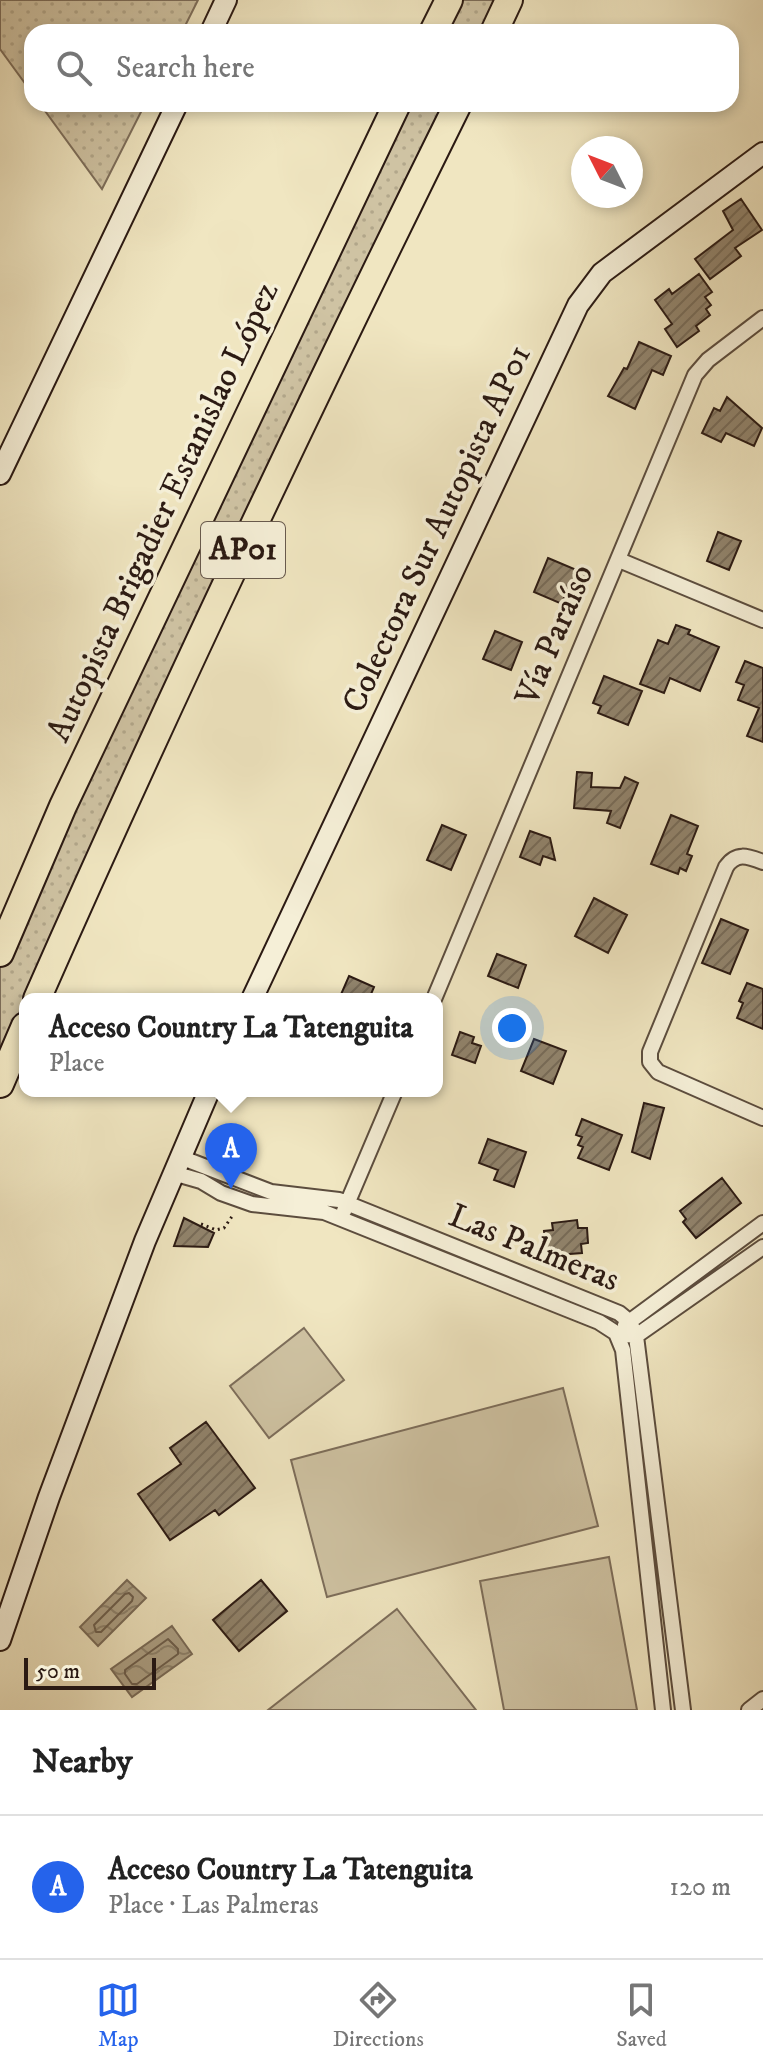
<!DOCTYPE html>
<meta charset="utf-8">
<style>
:root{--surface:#fff;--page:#f2f2f2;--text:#222;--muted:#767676;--line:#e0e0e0;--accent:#2563eb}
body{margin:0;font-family:"IM FELL DW Pica",serif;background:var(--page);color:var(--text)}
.compass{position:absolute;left:571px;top:136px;width:72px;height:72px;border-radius:50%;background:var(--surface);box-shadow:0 4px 12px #0003;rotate:312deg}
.scale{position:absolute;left:24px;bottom:20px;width:132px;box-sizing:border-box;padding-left:8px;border:4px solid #2b1a13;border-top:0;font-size:22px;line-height:28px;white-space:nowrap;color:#2b1a13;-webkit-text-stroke:6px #f5efd7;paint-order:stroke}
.you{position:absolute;left:512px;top:1028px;width:28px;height:28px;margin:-20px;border:6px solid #fff;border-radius:50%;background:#1a73e8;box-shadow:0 0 0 12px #1a73e833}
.badge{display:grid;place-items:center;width:52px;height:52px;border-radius:50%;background:var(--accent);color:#fff;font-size:26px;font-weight:700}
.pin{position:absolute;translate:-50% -66px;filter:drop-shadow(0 2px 4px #0008)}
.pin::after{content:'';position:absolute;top:42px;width:28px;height:24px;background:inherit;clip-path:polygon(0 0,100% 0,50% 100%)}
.popup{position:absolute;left:19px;top:993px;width:424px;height:104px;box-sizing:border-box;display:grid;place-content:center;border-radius:16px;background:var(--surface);filter:drop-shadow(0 2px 6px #0005);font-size:26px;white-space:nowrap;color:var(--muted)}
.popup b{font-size:30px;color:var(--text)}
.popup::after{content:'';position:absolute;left:50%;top:100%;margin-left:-16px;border:16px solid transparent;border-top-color:var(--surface)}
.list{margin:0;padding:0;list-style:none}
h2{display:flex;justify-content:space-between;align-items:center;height:104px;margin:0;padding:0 32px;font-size:34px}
h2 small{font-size:26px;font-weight:400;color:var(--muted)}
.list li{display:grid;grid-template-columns:52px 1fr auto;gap:24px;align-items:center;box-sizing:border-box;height:144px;padding:0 32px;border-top:2px solid var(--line)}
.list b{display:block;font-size:30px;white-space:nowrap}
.list p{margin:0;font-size:26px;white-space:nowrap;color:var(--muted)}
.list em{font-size:26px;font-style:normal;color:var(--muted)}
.icon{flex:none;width:44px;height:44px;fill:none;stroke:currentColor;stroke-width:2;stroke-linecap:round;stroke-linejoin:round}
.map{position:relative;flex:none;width:763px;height:1710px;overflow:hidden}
.search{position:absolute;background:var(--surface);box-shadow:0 4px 12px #0003;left:24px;right:24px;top:24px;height:88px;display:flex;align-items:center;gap:20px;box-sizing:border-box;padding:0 28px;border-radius:24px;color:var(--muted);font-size:30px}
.sheet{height:248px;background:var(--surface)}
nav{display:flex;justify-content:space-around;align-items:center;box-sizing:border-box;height:112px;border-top:2px solid var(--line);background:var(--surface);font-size:22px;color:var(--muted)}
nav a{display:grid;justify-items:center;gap:4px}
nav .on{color:var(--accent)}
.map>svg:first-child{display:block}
.grass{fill:url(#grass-dots);stroke:#7d6e5b;stroke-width:2}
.park{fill:#cfc3a3;stroke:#7d6e5b;stroke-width:2}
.water{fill:url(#water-waves);stroke:#796b58;stroke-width:2}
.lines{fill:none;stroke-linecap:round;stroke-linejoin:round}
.shore{stroke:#6c5e4c;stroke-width:2}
.building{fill:url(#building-hatch);stroke:#2b1a13;stroke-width:2}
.minor-casing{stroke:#5c4d3e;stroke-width:18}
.secondary-casing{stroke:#2b1a13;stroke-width:24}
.motorway-casing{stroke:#2b1a13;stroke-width:30}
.path{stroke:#2b1a13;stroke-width:3;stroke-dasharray:2 4;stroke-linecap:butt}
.minor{stroke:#f5efd7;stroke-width:14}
.secondary{stroke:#f5efd7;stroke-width:20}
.motorway{stroke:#f0e6c1;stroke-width:26}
.labels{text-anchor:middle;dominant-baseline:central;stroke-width:7;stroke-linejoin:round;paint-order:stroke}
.shield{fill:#f5efd7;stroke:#685a4e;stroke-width:2}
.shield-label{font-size:32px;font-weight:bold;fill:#2b1a13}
.street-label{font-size:34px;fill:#2b1a13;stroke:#f5efd7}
</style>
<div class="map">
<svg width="763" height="1710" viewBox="0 0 763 1710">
<defs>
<pattern id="grass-dots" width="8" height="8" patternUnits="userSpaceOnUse" patternTransform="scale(2)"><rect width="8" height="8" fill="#cfc3a3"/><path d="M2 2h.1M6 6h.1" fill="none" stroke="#b2a78b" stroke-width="1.8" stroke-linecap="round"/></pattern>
<pattern id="water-waves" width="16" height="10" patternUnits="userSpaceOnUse" patternTransform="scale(2)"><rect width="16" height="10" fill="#ada186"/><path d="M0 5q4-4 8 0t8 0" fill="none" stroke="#8d826c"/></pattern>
<pattern id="building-hatch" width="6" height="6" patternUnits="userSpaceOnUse" patternTransform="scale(2)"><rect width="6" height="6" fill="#91846d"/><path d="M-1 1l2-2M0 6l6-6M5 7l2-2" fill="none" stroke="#776b58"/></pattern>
</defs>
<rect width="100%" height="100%" fill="#f0e6c1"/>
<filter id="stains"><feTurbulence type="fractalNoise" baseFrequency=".0025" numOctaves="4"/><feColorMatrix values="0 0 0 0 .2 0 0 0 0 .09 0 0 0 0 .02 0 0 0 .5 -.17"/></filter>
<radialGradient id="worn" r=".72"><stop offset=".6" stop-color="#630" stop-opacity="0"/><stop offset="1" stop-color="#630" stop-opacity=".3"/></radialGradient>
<path class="grass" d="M0,0H198L182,32H32V93L0,49Z
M449,0H509L494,32H433Z
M40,104H145L102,189Z
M397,104H458L25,999V1026L0,1084V953Z"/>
<path class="park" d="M304,1328L344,1380L269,1438L230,1386Z
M563,1388L598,1526L327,1597L291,1460Z
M609,1557L637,1710H504L480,1581Z
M397,1609L476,1710H268Z"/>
<path class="water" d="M127,1580L146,1598L98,1646L80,1627Z
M172,1626L192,1654L132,1697L111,1669Z"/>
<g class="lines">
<path class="shore" d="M129,1593L133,1597L132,1601L101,1632H96L94,1625L125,1594Z
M168,1639L178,1649V1654L137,1684H132L125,1674V1670Z"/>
</g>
<path class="building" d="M741,199L762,230L735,248L741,256L710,279L695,259L733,230L723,211Z
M699,274L712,292L705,297L711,305L706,309L710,315L696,326L699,331L677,347L665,329L672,324L655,300L669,289L672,294Z
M639,342L671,356L663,375L652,370L635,409L608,396L624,368L627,369Z
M727,397L762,428L754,446L726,433L721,442L702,433L714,408L720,411Z
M718,532L741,541L729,570L707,561Z
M548,558L586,574L576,600L565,595L562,604L534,592Z
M676,625L690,630L688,634L719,647L700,691L670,678L664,693L640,684L658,640L668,644Z
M495,631L522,642L511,670L483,659Z
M745,661L763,668V742L747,736L759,708L738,700L744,685L736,682Z
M604,676L642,691L628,725L598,713L601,706L593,703Z
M577,772L592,773L591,787L620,788L625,777L638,783L620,828L607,823L611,811L574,808Z
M671,815L698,826L687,854L692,856L686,871L680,868L678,874L651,864Z
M442,825L466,835L451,870L427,860Z
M530,831L550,838L555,860L543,856L540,865L520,857Z
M594,898L627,915L608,953L575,936Z
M721,919L748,930L730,974L702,963Z
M497,954L526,965L518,988L488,976Z
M349,976L374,987L369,999H339Z
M747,983L763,989V1029L737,1018L743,1003L739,1001Z
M460,1032L474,1037L472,1043L481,1046L475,1063L452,1055Z
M534,1039L566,1051L553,1084L521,1071Z
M644,1103L664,1108L650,1159L632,1152Z
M582,1119L622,1135L609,1170L578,1158L583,1147L578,1145L582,1137L576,1135Z
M488,1139L526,1152L514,1187L494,1180L498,1170L479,1163Z
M722,1178L741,1203L696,1238L683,1222L686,1219L680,1211Z
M184,1218L214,1233L208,1247L174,1246Z
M577,1220L578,1228H587L588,1243L581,1244L582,1253L557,1255V1249L546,1250L544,1231L553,1230L552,1223Z
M206,1422L255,1488L219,1515L215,1510L170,1540L138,1494L181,1464L170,1448Z
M261,1580L287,1611L239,1651L213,1620Z"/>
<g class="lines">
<g class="minor-casing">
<path id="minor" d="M619,560L763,620
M763,862C747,856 736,852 726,867L650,1052V1062L658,1072L763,1118
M434,999L695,375L708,360L763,318
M180,1157L271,1192L339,1200L619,1313L630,1322L636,1336L683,1710
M173,1173L201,1181L221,1193L252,1204L324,1212L599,1322L616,1333L623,1350L663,1710
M344,1211L395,1091
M625,1325L763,1223
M628,1335L636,1336L763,1247
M749,1710L763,1699"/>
</g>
<g class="secondary-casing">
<path id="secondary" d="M211,32L226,0
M0,474L177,104
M252,999L578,305L602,273L763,153
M0,1640L49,1497L145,1241L209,1091"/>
</g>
<g class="motorway-casing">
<path id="motorway" d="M433,32L449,0
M494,32L509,0
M0,953L63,806L397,104
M37,999C170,697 312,399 458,104
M0,1084L25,1026"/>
</g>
<path class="path" d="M201,1224L216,1230L224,1228L233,1215"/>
<use href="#minor" class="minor"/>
<use href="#secondary" class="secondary"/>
<use href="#motorway" class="motorway"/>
</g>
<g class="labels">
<rect class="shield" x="201" y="522" width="84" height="56" rx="6"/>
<g class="shield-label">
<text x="243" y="550">AP01</text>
</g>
<g class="street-label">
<text transform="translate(163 512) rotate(-65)">Autopista Brigadier Estanislao López</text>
<text transform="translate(437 529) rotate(-65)">Colectora Sur Autopista AP01</text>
<text transform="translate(555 635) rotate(-67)">Vía Paraíso</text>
<text transform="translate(534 1248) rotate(22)">Las Palmeras</text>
</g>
</g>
<rect width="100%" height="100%" filter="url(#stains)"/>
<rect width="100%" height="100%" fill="url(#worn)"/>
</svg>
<svg class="compass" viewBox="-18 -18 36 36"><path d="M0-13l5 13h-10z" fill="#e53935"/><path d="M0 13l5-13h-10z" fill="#767676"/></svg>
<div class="scale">50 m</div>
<div class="you"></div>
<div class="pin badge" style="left:231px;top:1189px">A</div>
<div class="popup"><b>Acceso Country La Tatenguita</b>Place</div>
<div class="search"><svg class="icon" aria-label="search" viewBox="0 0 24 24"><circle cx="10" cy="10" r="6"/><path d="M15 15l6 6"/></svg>Search here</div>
</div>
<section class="sheet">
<h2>Nearby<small></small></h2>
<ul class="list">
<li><span class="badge">A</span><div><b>Acceso Country La Tatenguita</b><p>Place · Las Palmeras</p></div><em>120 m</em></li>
</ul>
</section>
<nav>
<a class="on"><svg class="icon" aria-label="map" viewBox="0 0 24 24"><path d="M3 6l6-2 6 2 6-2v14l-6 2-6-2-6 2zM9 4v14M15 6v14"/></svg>Map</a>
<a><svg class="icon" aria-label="directions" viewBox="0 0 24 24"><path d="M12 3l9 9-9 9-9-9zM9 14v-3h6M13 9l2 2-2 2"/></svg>Directions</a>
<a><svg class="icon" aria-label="saved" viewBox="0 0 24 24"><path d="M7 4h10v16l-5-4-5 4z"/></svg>Saved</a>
</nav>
